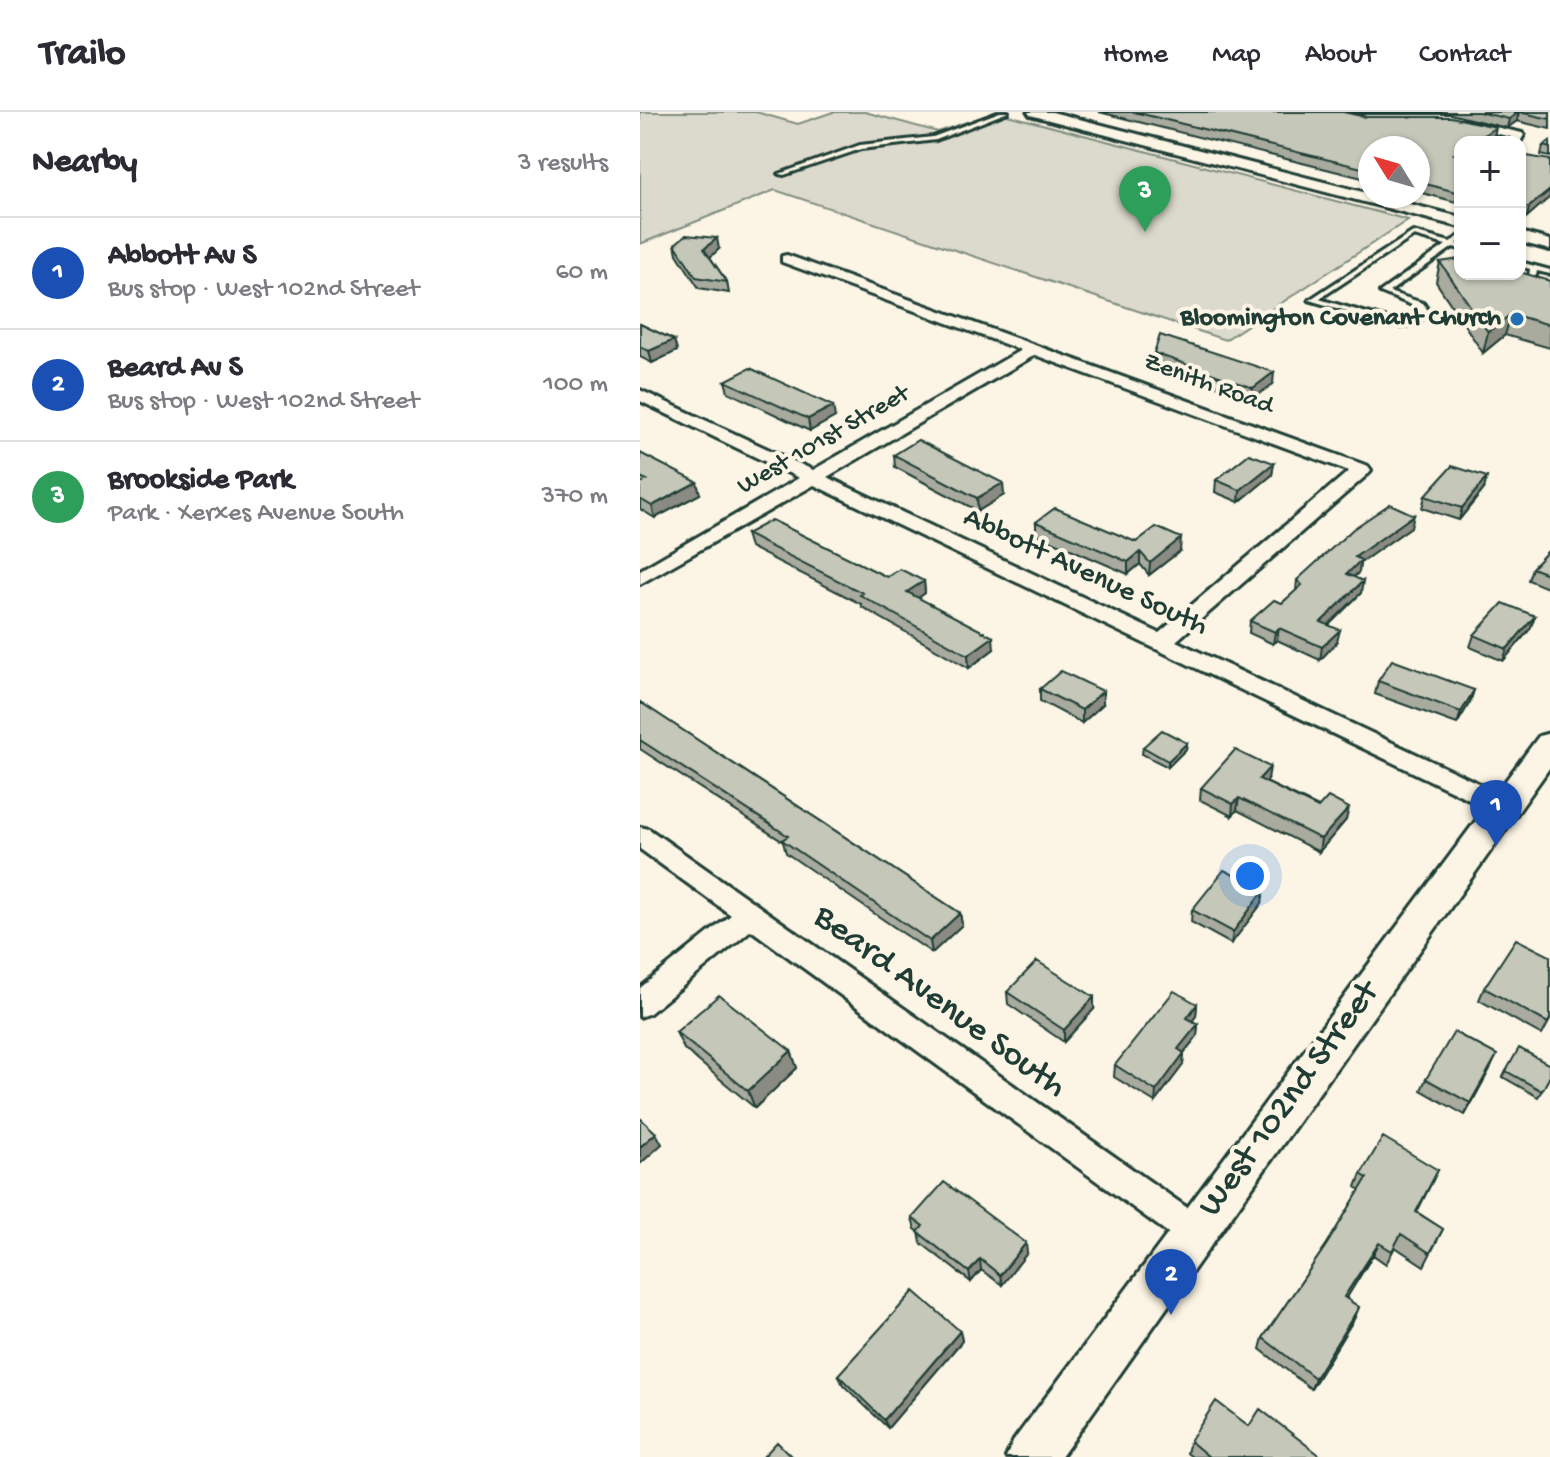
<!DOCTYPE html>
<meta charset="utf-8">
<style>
:root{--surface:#fff;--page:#f2f2f3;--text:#2b2b33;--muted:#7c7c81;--line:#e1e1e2;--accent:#2563eb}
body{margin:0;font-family:"Gochi Hand",sans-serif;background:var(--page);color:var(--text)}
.controls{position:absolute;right:24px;top:24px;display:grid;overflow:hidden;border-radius:16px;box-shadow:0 2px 6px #0004}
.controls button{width:72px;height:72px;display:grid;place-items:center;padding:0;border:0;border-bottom:2px solid var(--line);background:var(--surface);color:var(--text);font:40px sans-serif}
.compass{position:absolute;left:718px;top:24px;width:72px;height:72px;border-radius:50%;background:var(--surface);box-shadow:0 2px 6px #0004;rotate:307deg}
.you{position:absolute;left:610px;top:764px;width:28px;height:28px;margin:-20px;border:6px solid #fff;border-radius:50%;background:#1a73e8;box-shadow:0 0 0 12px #1a73e833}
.badge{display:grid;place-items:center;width:52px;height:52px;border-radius:50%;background:var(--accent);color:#fff;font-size:26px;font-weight:700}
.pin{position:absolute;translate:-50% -66px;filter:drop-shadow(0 2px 4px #0008)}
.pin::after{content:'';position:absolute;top:42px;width:28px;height:24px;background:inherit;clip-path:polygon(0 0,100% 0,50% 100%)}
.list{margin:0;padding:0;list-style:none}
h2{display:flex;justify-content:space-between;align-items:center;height:104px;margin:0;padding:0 32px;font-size:34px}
h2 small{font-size:26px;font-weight:400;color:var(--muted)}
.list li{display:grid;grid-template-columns:52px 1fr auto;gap:24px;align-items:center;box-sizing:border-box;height:112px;padding:0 32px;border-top:2px solid var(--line)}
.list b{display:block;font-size:30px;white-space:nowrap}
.list p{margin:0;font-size:26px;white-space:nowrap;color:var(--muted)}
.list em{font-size:26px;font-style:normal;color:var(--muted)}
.map{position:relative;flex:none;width:910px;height:1345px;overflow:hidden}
header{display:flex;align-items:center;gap:48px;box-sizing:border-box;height:112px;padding:0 40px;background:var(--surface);border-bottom:2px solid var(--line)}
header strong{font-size:38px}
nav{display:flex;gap:44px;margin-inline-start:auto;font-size:28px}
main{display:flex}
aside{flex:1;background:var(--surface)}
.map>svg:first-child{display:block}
.green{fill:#dcdacc;stroke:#7e8c80;stroke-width:2}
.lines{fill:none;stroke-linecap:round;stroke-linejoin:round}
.lane-casing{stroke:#1f3d34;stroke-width:6}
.street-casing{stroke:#1f3d34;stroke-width:6}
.secondary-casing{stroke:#1f3d34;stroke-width:6}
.lane{fill:#fcf5e5;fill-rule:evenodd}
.street{fill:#fcf5e5;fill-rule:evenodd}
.secondary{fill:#fcf5e5;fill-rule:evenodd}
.wall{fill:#a9ab9f;stroke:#1f3d34;stroke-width:2}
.shaded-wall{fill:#8a8b82;stroke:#1f3d34;stroke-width:2}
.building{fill:#c5c7b9;stroke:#1f3d34;stroke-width:2}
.poi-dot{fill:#1f6fb2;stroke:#fcf5e5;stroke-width:3}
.labels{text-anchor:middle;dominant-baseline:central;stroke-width:8;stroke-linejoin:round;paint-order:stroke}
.far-poi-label{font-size:26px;font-weight:bold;fill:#1f3d34;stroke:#fcf5e5;text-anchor:end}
.far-street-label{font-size:26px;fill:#1f3d34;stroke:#fcf5e5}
.street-label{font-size:30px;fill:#1f3d34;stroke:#fcf5e5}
.near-street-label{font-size:36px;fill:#1f3d34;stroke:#fcf5e5}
</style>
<header>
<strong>Trailo</strong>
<nav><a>Home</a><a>Map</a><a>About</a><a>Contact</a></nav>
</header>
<main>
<aside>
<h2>Nearby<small>3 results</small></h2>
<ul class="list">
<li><span class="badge" style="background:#1a4fb4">1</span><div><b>Abbott Av S</b><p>Bus stop · West 102nd Street</p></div><em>60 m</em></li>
<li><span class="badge" style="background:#1a4fb4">2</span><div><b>Beard Av S</b><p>Bus stop · West 102nd Street</p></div><em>100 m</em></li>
<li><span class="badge" style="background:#2e9e5b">3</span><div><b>Brookside Park</b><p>Park · Xerxes Avenue South</p></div><em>370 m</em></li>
</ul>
</aside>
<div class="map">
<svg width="910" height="1345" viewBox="0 0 910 1345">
<rect width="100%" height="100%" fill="#fcf5e5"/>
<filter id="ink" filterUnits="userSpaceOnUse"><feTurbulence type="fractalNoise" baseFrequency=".0125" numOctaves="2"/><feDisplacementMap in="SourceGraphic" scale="16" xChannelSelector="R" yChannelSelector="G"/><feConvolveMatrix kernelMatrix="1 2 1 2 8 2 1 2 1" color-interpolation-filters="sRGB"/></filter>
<g filter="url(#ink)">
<path class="green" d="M0,0H116L158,12L193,0H225L298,20L356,0L768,108L585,228L135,78L0,132Z"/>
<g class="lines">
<g class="lane-casing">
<path id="lane" d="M360,0H368L296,28L221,37L144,63L139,62L220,33L293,25Z
M773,120L810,130L820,124V129L817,132L820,133V137L813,135L749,180L783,191L789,200L778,211L761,215L669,188ZM774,124L806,133L740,180L777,195L781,200L772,208L761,211L679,187Z
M880,150L910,158V162L897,159L895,168L910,173V177L888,171L890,157L880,154Z"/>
</g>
<g class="street-casing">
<path id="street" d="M824,8L882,21L884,23L880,30H868L871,25L820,13V9Z
M147,143L728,354L731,358L728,362L536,529L874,688L877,694L874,700L865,703L856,700L174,373L0,472V458L159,366L0,289V278L173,358L381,238L142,150V144ZM395,243L709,359L519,521L187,365Z
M0,715L9,717L566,1109L570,1120L566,1131L554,1136L542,1131L111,818L10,901L0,905V876L91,803L0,737Z"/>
</g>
<g class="secondary-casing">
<path id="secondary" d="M388,0H412L820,105V115L390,3Z
M880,120L910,128V138L880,130Z
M910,621V655L421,1345H366L374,1328L899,624Z"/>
</g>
<use href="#lane" class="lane"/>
<use href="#street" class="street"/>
<use href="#secondary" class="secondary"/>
</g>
<path class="wall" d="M459,0H703L726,5L854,24L820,30V91L778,80V36H730V68Z
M705,0H910V17L877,9L867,16L810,2H725Z
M910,29V45L901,43L903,34Z
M880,48H910L887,105H880Z
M35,132L79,137L70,145L87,170L89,181L59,176L37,142Z
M800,150L910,169V236L865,223L843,241L796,170Z
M0,212L34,228L37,239L12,251L0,245Z
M514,241L633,272L612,287L514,252Z
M85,269L195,305L170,319L88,280Z
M0,341L60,382L15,406L0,397Z
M254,343L364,383L338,399L255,355Z
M634,351L632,363L599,390L575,380L576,368Z
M844,377L819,408L782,396L785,384Z
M396,410L496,430L540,439L509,463L500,452L488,462L396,422Z
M771,415L720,451L719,460L714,465L721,481L689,513L697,530L680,548L637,528L633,532L609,521L610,509L642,491L656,479L657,468Z
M106,422L247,465L284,469L285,481L278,486L354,537L329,556L222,495L221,492L110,435Z
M910,437V477L888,468L892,456Z
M895,504L890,517L863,549L830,535L834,523Z
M738,569L834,578L830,590L817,612L735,582Z
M400,577L463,592L442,611L400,589Z
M0,590L320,801L322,813L292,841L146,741L143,730L0,637Z
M547,631L546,637L528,655L502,642L503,635Z
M628,667L626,670L706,708L679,740L597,698L592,704L560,688L561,676Z
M622,791L591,832L551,810L552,798Z
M844,876L910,908L902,923L839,888Z
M367,880L454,897L424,930L368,892Z
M557,892L556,904L552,909L558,912L557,924L544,941L543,953L515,990L474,965L475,953Z
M36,920L151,939L157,956L115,996L44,937Z
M851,955L825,1003L781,978L786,967Z
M866,959L910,964L898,985L863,965Z
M798,1058L777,1100L803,1117L784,1154L755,1135L746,1152L733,1143L706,1186L719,1195L714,1207L671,1277L620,1237L623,1226L687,1132L720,1078L716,1075L721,1062Z
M272,1106L387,1141L362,1173L341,1158L331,1170L281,1131L279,1120L275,1117Z
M320,1219L322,1229L248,1316L203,1273L198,1263Z
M609,1314L682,1345H552L547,1341L550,1329Z"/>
<path class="shaded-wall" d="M879,0L877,9L867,16L869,7Z
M856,15L854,24L845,30H833Z
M910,78V85L887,105L889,95Z
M77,126L79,137L67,148L64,137Z
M871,202L865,223L843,241L848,220Z
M34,228L37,239L12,251L9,239Z
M634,260L633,272L612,287L613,276Z
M193,294L195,305L170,319L168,307Z
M634,351L632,363L599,390L600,378Z
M847,365L844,377L819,408L822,396Z
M57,370L60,382L15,406L12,394Z
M363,371L364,383L338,399L337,386Z
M774,403L771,415L720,451L719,460L704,474L707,462L715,445Z
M541,426L540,439L509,463L510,451Z
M500,440V452L488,462V450Z
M284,469L285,481L269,493L267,480Z
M723,469L721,481L679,522L681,510Z
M895,504L890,517L863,549L867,537Z
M639,516L637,528L633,532L635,520Z
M700,518L697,530L680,548L682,535Z
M353,525L354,537L329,556L328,543Z
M834,578L830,590L817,612L821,600Z
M463,579V592L442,611V598Z
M547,631L546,637L528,655V649Z
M630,655L628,667L618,680L619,667Z
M599,686L597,698L592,704L593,692Z
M709,696L706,708L679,740L681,727Z
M624,778L622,791L591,832L593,820Z
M320,801L322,813L292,841L290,829Z
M454,885V897L424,930V918Z
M557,892L556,904L546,918L547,906Z
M558,912L557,924L537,949L538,937Z
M151,939L157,956L115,996L108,979Z
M544,941L543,953L515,990L516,979Z
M857,943L851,955L825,1003L830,991Z
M16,1021L22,1032L0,1052V1035Z
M386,1131L387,1141L362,1173L360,1163Z
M739,1131L733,1143L700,1197L704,1185Z
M340,1147L341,1158L331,1170L329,1160Z
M719,1195L714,1207L671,1277L675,1266Z
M320,1219L322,1229L248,1316L244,1308Z"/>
<path class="building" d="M494,0H703L726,5H811L856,15L833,30H820V38L814,42L820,44V81L778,70V36H730V58Z
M839,0H910V7L879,0L869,7Z
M910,29V36L903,34Z
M887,44L910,48V78L889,95L880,96V48Z
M46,123L77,126L64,137L87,170L56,165L35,132Z
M820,147V162H880V160L910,169V213L871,202L848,220L800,150Z
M0,212L34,228L9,239L0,235Z
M520,223L634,260L613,276L514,241Z
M110,256L193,294L168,307L85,269Z
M278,328L363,371L337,386L254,343Z
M0,341L57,370L12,394L0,387V371L7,368L0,365Z
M609,342L634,351L600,378L576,368Z
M812,354L847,365L822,396L785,384Z
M750,392L774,403L715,445L721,448L707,462L723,469L681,510L700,518L682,535L639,516L635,520L610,509L634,488L642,491L662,473L657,468L713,417Z
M415,396L496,430L516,415L541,426L510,451L500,440L488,450L396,410Z
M132,408L247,465L260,457L284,469L267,480L353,525L328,543L220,483L223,481L106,422Z
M910,437V463L892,456Z
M863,491L895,504L867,537L834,523Z
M752,548L834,578L821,600L738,569Z
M421,559L463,579L442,598L400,577Z
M0,590L320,801L290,829L142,728L148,724L0,628Z
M522,618L547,631L528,649L503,635Z
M595,638L630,655L619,667L678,696L688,685L709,696L681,727L599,686L593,692L561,676Z
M584,758L624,778L593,820L552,798Z
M876,827L910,844V907L908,911L844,876Z
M397,849L454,885L424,918L367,880Z
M534,879L557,892L547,906L558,912L538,937L544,941L516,979L475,953Z
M79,883L151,939L108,979L36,920Z
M814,920L857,943L830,991L786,967Z
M879,936L910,953V964L902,979L866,959Z
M0,1006L16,1021L0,1035Z
M743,1025L798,1058L776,1100L803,1117L790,1141L761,1122L752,1139L739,1131L704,1185L719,1195L675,1266L623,1226L687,1132L727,1066L721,1062Z
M304,1070L386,1131L360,1163L340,1147L329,1160L278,1120L283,1114L272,1106Z
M274,1179L320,1219L244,1308L198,1263Z
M576,1289L609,1314L620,1297L682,1345H569L550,1329Z
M137,1330L152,1345H123Z"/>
</g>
<circle class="poi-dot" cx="877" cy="207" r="8"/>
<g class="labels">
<g class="far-poi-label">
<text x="861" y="207">Bloomington Covenant Church</text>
</g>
<g class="far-street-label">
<text transform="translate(568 273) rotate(20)">Zenith Road</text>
<text transform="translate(184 329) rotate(-30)">West 101st Street</text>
</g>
<g class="street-label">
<text transform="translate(445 461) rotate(25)">Abbott Avenue South</text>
</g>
<g class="near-street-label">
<text transform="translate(299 891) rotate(36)">Beard Avenue South</text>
<text transform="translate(650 988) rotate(-54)">West 102nd Street</text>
</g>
</g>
</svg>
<div class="controls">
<button>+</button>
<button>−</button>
</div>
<svg class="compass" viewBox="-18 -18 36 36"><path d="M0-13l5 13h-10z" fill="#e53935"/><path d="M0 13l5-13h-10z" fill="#7c7c81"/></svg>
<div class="you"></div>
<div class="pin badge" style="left:856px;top:734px;background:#1a4fb4">1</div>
<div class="pin badge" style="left:531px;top:1203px;background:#1a4fb4">2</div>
<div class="pin badge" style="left:505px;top:120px;background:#2e9e5b">3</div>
</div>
</main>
